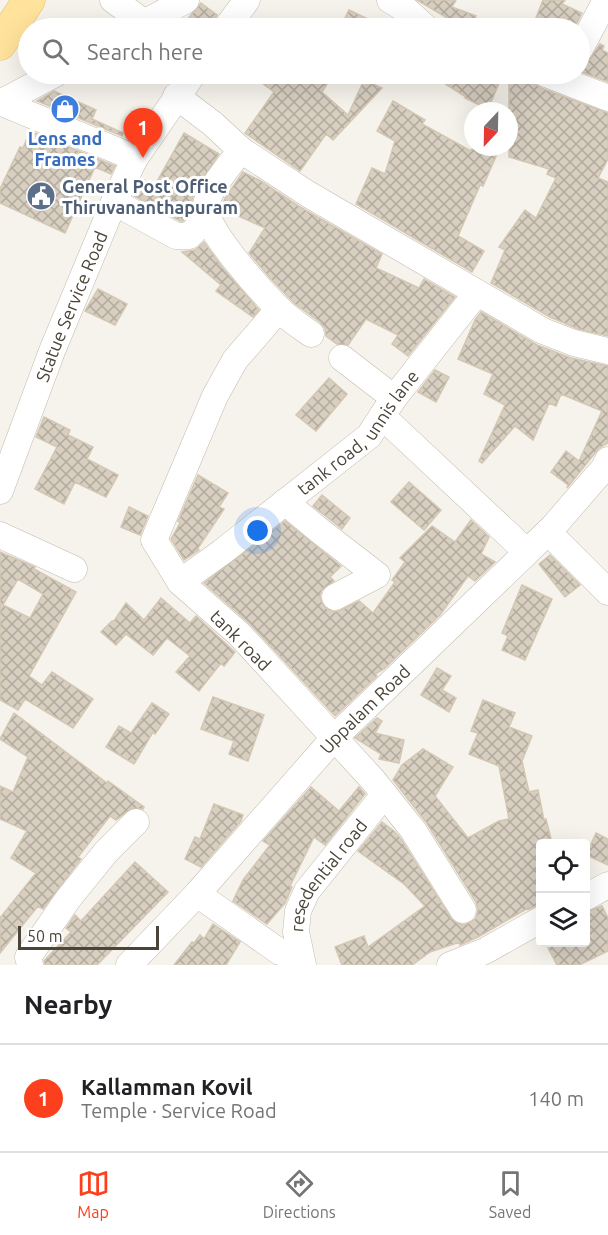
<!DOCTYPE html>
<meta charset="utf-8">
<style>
:root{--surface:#fff;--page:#f2f2f2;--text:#202124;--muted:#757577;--line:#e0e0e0;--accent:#fc3f1d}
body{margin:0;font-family:Ubuntu,sans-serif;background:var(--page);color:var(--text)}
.controls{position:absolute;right:18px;bottom:18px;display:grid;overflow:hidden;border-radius:6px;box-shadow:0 6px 24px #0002}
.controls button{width:54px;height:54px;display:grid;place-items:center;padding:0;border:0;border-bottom:2px solid var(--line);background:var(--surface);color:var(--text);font:30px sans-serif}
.compass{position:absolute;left:464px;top:102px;width:54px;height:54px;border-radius:50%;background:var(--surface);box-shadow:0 6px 24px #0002;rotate:202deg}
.scale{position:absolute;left:18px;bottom:15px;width:141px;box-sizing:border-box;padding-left:6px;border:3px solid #4b4439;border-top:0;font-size:16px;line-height:21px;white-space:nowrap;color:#4b4439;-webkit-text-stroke:4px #fff;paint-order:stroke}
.you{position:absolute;left:258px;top:531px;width:21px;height:21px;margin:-15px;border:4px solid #fff;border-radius:50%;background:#1a73e8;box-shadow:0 0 0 9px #1a73e833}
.badge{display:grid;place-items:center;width:39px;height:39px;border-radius:50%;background:var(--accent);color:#fff;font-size:20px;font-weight:700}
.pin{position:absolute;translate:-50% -50px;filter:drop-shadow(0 2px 3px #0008)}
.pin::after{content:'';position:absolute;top:32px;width:21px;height:18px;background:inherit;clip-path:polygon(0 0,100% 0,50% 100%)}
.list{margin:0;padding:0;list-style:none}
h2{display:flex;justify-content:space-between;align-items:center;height:78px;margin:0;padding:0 24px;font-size:26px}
h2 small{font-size:20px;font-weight:400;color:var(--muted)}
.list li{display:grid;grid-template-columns:39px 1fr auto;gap:18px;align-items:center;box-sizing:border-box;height:108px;padding:0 24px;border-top:2px solid var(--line)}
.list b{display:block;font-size:22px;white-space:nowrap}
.list p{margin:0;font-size:20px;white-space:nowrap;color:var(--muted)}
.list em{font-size:20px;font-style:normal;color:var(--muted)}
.icon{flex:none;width:33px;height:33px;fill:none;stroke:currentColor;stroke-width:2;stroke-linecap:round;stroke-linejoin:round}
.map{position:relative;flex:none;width:608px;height:965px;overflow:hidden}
.search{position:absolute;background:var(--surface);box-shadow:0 6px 24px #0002;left:18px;right:18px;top:18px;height:66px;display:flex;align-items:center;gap:15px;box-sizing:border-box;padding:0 21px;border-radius:33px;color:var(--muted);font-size:22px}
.sheet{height:186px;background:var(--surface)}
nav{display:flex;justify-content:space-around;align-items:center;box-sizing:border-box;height:84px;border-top:2px solid var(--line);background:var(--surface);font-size:16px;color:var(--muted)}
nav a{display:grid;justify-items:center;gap:3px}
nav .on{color:var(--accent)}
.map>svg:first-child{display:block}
.building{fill:url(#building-cross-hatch);stroke:#d3c7b4;stroke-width:1.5;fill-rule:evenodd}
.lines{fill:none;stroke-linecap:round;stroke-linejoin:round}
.minor-casing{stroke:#c2bbae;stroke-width:27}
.major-casing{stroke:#e6c16a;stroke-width:33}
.minor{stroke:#fff;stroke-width:26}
.major{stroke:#ffe39c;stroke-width:32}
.labels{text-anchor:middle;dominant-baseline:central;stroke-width:6;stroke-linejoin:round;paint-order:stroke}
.shop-label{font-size:18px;font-weight:bold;fill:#366cbe;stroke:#fff}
.service-label{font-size:18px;font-weight:bold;fill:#4e5e75;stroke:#fff;text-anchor:start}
.street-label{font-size:18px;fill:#4b4439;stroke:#fff}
</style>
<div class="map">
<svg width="608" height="965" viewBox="0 0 608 965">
<defs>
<pattern id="building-cross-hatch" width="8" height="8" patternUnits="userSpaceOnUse" patternTransform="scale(1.5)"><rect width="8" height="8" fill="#d8cfc1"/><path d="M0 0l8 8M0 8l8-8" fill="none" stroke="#b1aa9e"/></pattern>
</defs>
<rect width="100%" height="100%" fill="#f6f3ec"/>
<path class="building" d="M417,0H456L452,7L476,16L471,28H452L454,22Z
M543,0H565L562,4L582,13L574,28H532Z
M201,3L217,15L211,28H180Z
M349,10L366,18L361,28H340Z
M600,44L604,46L602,50L608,53V82L579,71V64L588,61Z
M250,74H333L322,92L348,115L364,80L382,88L333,140L326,134L300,171L245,133L274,92Z
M450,74H478L499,83L488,109L465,98L466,97L444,83Z
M513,74H531L534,83L541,88L608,113V159L598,178L608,182V336L578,329L550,317L491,283L505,250L499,247L525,210L536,218L556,178L547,174L549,169L509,157V82Z
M54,91L96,110L92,119L123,133L122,136L37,101Z
M393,101L425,120L422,124L471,151L473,147H500L483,186L480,185L458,236L484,251L472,272L356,204L372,168L385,174L395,141L377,131Z
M30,131L115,166L111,174L95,167L65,233L0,203V189L20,147L23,148Z
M184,133L219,154L195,191L192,200V212L183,221H180L134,196L142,179L155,185Z
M243,172L259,180L300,207L382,254L376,268L419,288L424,279L455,297L408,356L392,344L398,335L366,319L348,345L337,344L326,336L325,328L320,322L295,304L270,278L249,253L265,228L221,208L225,198Z
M204,242L222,267L259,310L253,317L216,291L221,285L182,252L195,250Z
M98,289L127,304L115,325L85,311Z
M481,312L537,345L571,358L608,366V443L599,448L567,488L568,485L551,472L566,451L579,461L602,411L561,394L556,406L549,403L533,440L515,426L482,463L479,461L505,405L484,394L493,374L458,359L475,320Z
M435,370L449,377L436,402L418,392Z
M329,378L347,394L316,431L296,415Z
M44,417L70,430L68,435L93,447L87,459L118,475L106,497L75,482L64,504L35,489L57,447L36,437Z
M198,475L228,493L219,507L224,509L198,548L199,550L184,560L171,539L180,523L178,521Z
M409,482L441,510L424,530L391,502Z
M322,495L350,518L342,529L313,506Z
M129,507L148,516L140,535L121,527Z
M471,520L489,537L481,554L495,562L475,581L468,576L440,615L384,669L375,674L377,676L335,716L250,624L204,583L285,521L341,566L330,577L334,581L322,590L320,596L322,603L327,609L334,612L341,610L359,601L373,613L395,582L392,580L405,562L400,558L432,526L455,542Z
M0,552L35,567L34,569L76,592L29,676L42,685L52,672L93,699L73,728L25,699L18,710L0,700ZM18,579L43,594L30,618L3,605Z
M550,555L580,585L565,597L539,564Z
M522,585L552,599L525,660L502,650L508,636L502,633Z
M161,598L190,623L196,616L235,652L224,666L221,663L199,691L176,672L190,656L167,638L153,655L126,634L116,645L101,632L112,621H114L126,603L144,620Z
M437,668L451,676L442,690L456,698L449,712L421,695Z
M213,697L264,715L248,761L229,754L234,741L201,729Z
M483,700L515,713L509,727L532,736L522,761L529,792L538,790L544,820L546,819L552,843H540V904L529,909L528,908L478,937L460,945V942L430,952L412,965H342L335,947L364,936L368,947L425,906L404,884L358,851L382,822L394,831L401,839L451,918L457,923L464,925L471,922L476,918L478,910L476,902L426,822L393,780L402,765L423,749L453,767L435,796L468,838L499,821L509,819L499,766L469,754L478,733L471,731Z
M152,703L169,714L155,734L153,732L134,764L106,747L119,726L131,733Z
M14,713L107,783L108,781L144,807L143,809L132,808L116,820L110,816L78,857L81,859L43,909L38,906L0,953V918L36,873L11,858L27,831L0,819V786L13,792L28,757L0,739Z
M377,718L382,721L375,733L404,740L399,763L379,759L381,754L355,738Z
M311,787L339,811L359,787L365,794L325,845L314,837L290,886L292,887L285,903L267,924L233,901L243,880L270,845L263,841Z
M214,804L243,815L241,821L201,867L185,859L195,837L200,839Z
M596,833L608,839V865L586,855Z
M135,862L168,892L97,965H45L44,961L71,932L66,928L75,915L81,921Z
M602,906L608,918V951L579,965H557L545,942H585V912Z
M213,924L240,942L226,965H174L192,942L194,943L200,935L204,939Z"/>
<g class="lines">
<g class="minor-casing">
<g id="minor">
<path d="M113,0L145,23"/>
<path d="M390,0L405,9L426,28"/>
<path d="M135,28L186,0"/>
<path d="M226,28L247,0"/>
<path d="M580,49L606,0"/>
<path d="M546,74L608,98"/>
<path d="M176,96L213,124L241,150L308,194L543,331L574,343L608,351"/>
<path d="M0,103L55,74"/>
<path d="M2,103L135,158"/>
<path d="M241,150C230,165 210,187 206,204C200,225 262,292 278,308C287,318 300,326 311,334"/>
<path d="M114,202L176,236H189L207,218"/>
<path d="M342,358L394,398"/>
<path d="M382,416L527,552"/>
<path id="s1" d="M0,491L52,351L114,202L135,158L193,74"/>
<path d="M285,502L320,531L377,575L335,597"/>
<path d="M548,532L608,592"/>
<path d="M0,535L74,569"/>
<path d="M180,582L154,540L215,396L235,360L279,309"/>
<path d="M197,894L280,952L300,957"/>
<path d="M586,897L608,885"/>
<path id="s2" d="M463,910L413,830L373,780L239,634L180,582L222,552L369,436L394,398L476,294"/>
<path d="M30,965L28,957L68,899L106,852L136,822"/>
<path id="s3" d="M129,965L197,894L334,738L553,527L604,468L608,460"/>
<path id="s4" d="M303,965L296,932L298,911L307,891L384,795"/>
<path d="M450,965L485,951L540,920"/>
</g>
</g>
<g class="major-casing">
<path id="major" d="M0,44L29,0"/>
</g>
<use href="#minor" class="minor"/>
<use href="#major" class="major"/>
</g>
<defs>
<g id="shop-disc" transform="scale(1.5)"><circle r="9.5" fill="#3f7fe0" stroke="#fff"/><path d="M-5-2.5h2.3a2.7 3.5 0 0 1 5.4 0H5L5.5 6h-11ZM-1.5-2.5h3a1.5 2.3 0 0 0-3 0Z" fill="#fff"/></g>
<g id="civic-disc" transform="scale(1.5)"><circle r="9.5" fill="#5c6f8a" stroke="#fff"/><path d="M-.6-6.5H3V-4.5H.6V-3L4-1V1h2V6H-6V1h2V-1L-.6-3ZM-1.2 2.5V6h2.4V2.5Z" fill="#fff"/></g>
</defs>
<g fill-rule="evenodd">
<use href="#shop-disc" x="65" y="109"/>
<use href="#civic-disc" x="41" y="196"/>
</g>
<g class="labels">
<g class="shop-label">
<text x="65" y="138">Lens and<tspan x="65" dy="21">Frames</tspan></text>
</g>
<g class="service-label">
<text x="62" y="186">General Post Office<tspan x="62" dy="21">Thiruvananthapuram</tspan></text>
</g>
<g class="street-label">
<text stroke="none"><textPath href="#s1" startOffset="198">Statue Service Road</textPath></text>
<text stroke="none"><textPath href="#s2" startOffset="669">tank road, unnis lane</textPath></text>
<text transform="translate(241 640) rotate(45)">tank road</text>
<text stroke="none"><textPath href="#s3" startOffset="348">Uppalam Road</textPath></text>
<text stroke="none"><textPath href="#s4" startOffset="100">resedential road</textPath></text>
</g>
</g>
</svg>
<div class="controls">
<button><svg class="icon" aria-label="locate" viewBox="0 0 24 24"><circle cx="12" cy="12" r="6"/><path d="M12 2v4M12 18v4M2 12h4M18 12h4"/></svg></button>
<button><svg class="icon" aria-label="layers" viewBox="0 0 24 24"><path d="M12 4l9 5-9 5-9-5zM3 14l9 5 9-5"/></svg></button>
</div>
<svg class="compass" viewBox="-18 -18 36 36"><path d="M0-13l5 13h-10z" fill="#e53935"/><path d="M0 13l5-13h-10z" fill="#757577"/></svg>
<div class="scale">50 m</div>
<div class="you"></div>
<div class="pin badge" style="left:143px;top:158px">1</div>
<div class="search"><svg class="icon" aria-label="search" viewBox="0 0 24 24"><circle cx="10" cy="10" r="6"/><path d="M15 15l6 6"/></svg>Search here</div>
</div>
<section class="sheet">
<h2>Nearby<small></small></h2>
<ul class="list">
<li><span class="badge">1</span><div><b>Kallamman Kovil</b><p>Temple · Service Road</p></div><em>140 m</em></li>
</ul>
</section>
<nav>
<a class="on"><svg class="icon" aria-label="map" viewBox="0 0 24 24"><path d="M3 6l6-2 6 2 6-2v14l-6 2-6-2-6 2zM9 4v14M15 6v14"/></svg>Map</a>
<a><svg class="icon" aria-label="directions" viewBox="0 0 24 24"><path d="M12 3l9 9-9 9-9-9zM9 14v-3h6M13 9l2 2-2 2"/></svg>Directions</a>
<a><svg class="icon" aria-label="saved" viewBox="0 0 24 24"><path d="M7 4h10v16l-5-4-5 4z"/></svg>Saved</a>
</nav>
